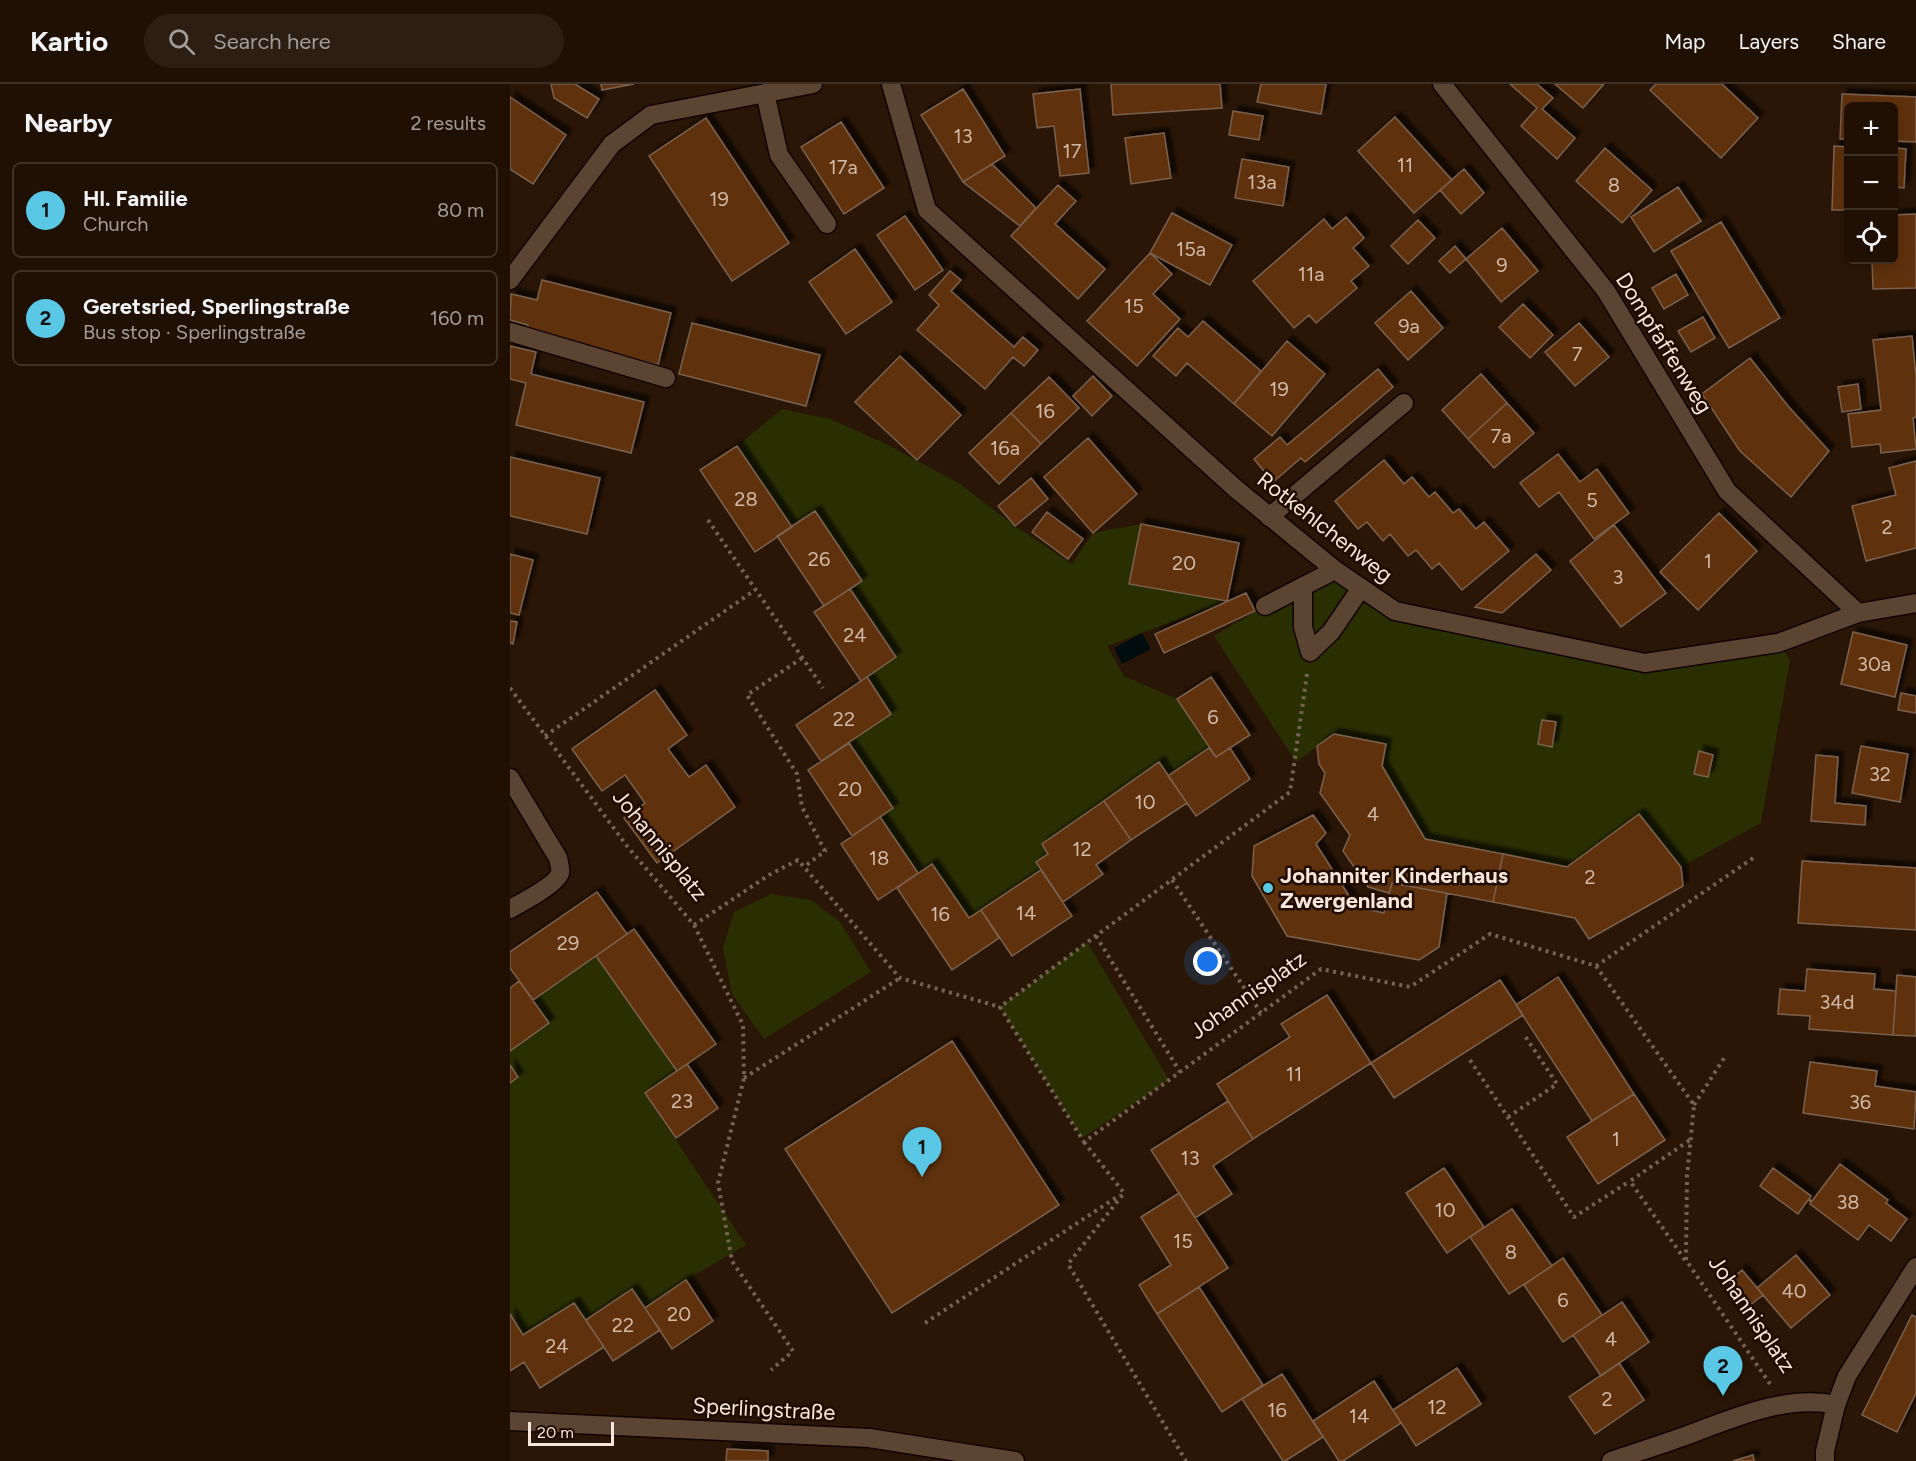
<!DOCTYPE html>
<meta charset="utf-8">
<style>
:root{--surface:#201004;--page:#2d1e13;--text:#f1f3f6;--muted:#a29d9a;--line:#3d3026;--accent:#5ac8e5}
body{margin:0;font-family:Figtree,sans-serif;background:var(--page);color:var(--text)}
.controls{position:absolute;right:18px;top:18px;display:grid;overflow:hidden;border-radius:9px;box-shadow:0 3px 15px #0003}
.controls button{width:54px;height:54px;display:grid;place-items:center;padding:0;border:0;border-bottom:2px solid var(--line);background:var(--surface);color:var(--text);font:30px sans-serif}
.scale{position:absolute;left:18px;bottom:15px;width:86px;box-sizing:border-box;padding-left:6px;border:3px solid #f6e6dc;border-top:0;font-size:16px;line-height:21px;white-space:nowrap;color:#f6e6dc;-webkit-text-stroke:4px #200c01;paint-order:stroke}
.you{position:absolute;left:698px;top:878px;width:21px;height:21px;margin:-15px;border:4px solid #fff;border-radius:50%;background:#1a73e8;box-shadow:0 0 0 9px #1a73e833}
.badge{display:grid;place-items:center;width:39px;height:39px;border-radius:50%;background:var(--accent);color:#111;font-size:20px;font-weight:700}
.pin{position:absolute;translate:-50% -50px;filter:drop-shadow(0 2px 3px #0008)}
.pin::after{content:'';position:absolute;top:32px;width:21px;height:18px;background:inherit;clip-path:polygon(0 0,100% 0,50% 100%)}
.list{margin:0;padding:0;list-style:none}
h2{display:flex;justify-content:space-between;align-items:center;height:78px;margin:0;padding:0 24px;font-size:26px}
h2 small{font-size:20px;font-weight:400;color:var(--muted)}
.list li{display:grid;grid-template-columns:39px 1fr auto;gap:18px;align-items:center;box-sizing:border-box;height:96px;margin:0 12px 12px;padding:0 12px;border:2px solid var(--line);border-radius:9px}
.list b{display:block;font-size:22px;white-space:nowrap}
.list p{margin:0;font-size:20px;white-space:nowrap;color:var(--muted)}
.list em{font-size:20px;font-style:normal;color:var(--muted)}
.icon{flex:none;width:33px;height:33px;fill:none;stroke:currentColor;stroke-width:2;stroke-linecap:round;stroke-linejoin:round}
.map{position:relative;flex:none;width:1406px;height:1377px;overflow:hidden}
header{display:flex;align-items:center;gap:36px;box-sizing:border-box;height:84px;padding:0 30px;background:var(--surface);border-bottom:2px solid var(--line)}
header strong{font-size:28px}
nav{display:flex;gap:33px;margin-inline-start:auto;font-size:21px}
.search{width:420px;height:54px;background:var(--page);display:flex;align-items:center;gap:15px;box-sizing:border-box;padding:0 21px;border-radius:33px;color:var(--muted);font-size:22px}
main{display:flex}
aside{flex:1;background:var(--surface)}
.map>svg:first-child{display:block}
.green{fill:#2a2f02}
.water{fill:#000d0f}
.building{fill:#5f320b;stroke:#7a614f;stroke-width:1.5;filter:url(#shadow)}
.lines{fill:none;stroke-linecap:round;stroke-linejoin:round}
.minor-casing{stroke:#120200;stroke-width:21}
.path{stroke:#756254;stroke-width:4;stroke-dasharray:3 4.5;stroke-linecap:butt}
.minor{stroke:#5c4433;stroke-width:18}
.poi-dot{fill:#5ac8e5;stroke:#200c01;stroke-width:2}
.labels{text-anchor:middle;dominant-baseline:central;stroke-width:5;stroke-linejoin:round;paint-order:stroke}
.number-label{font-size:20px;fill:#d0b9a8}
.street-label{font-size:22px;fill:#f6e6dc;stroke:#200c01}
.poi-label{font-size:22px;font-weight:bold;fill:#f6e6dc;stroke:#200c01;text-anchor:start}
</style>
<header>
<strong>Kartio</strong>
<div class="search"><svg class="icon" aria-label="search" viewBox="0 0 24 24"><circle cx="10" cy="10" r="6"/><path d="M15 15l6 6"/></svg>Search here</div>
<nav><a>Map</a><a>Layers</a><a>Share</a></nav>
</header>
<main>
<aside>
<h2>Nearby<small>2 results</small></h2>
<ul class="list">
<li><span class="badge">1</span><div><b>Hl. Familie</b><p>Church</p></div><em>80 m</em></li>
<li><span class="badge">2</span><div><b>Geretsried, Sperlingstraße</b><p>Bus stop · Sperlingstraße</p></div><em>160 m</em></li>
</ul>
</aside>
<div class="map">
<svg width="1406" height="1377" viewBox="0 0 1406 1377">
<defs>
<filter id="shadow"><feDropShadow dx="5.5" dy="-5.5" stdDeviation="1.5" flood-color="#0009"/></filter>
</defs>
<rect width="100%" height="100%" fill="#2a1606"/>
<path class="green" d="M272,325L320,335L378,361L450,400L505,442L562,480L583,449L631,440L620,499L717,517L597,562L614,592L667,615L699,664L658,692L649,679L532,760L538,770L526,778L531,786L459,834L423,780L408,789L370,733L383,724L339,659L381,630L357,593L386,573L340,505L305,427L282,443L227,362Z
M825,486L886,527L1135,579L1268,559L1280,576L1251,739L1171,783L1129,730L1057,783L915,755L872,682L876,660L824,650L786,678L704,552L755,522Z
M261,810L301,816L330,838L361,888L254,955L222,910L213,864L224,828Z
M577,858L659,996L572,1054L490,923Z
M86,872L167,987L135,1010L236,1161L176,1196L135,1224L122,1205L76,1236L64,1219L13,1251L0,1230V999L8,993L0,981V967L39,939L23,916Z"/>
<path class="water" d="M632,549L641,565L612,580L604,564Z"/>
<path class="building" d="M41,0H65L89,15L77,34L44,14Z
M91,0H124L92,6Z
M601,0H710L712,24L603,31Z
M751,0H816L811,30L747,18Z
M1000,0H1027L1043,14L1032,25L1065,54L1047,75L1011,42L1027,24Z
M1045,0H1094L1073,24Z
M1146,0H1212L1248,34L1211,74L1140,6Z
M453,5L495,72L453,98L411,31Z
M570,5L579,89L550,92L544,42L527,44L523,10Z
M1332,10L1406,13V58L1384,57V22H1338V55H1330Z
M0,13L56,51L23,100L0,85Z
M723,27L753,32L749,56L719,51Z
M885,33L942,96L904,129L848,67Z
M196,34L279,159L222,197L139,72Z
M331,38L374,104L334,130L291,63Z
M654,49L661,94L621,100L615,54Z
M1324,62L1338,63V126H1322Z
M1095,64L1142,106L1112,139L1066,97Z
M1384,64L1396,65L1394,104L1384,103Z
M732,75L779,83L773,122L725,114Z
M482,80L526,124L510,142L453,98Z
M954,85L974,109L951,130L930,106Z
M548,101L566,117L545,140L595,185L568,215L501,152Z
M1168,103L1191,137L1144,168L1121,133Z
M662,129L722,161L700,201L640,169Z
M1406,130V204L1363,205L1362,176H1384V131Z
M395,132L433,186L405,206L367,151Z
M836,133L854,154L843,164L859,182L841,197L847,204L806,239L799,231L784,244L743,197L814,135L822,145Z
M908,136L925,154L898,180L881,162Z
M1211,138L1270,234L1219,264L1161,167Z
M992,144L1028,187L991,218L956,175Z
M945,162L956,175L940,189L929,177Z
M345,165L382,218L336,250L299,198Z
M640,169L662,190L643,210L670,235L627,282L577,237Z
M440,187L451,196L441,207L504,263L513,253L528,266L514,282L503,273L475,305L407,246L429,221L419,211Z
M1166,190L1178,211L1154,225L1142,204Z
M32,196L161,229L148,281L17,248L18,241L0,236L1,210L27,216Z
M901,207L933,244L898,276L865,239Z
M1013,220L1043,251L1020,274L989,243Z
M1193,233L1205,254L1181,268L1168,247Z
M693,237L751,287L724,320L677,279L666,292L643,272L668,244L678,253Z
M182,239L310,271L296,322L169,290Z
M1069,239L1099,273L1065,302L1035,268Z
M1402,252L1406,293V333L1403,334L1406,365L1371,369L1370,360L1342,363L1338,330L1371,326L1363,256Z
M777,257L815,290L762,352L724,320Z
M0,262L26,268L21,290L134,318L121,369L6,341L16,299L0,295Z
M390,272L451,331L407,376L345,318Z
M1240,274L1278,322L1319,367L1281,413L1230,367L1192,310Z
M868,285L883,303L795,378L791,374L763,398L744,375L770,353L777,361Z
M971,290L997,319L958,355L932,326Z
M583,292L602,312L582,332L563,312Z
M539,293L569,324L531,360L501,329Z
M1348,300L1351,325L1332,328L1328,303Z
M997,319L1024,349L984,384L958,355Z
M501,329L531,360L489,400L459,369Z
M578,354L627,410L583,449L534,393Z
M227,362L282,443L245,468L190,386Z
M1048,370L1070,398L1087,385L1119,429L1084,455L1049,408L1029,423L1010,399Z
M0,373L90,394L77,450L0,432Z
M874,376L894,400L902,393L919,413L925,408L943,429L949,425L966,445L974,438L999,467L952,506L929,479L922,485L906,466L898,472L880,450L873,457L857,438L848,445L825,417Z
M1406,377V464L1356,477L1342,422L1386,411L1379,384Z
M521,394L538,415L505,442L488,422Z
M305,427L352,497L314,522L267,452Z
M537,428L573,455L558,475L522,448Z
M1209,429L1247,467L1188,526L1150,488Z
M631,440L729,459L717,517L619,500Z
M1104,441L1156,509L1111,543L1060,477Z
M0,470L23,476L9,531L0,529Z
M1026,470L1041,486L992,529L965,523Z
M340,505L386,573L351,597L304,528Z
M736,509L745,527L654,569L645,550Z
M0,537L7,538L3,560L0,559Z
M1343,548L1397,561L1385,613L1331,600Z
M357,593L381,630L311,677L286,641Z
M701,593L740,651L706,673L667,615Z
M145,606L177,651L158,665L179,693L196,681L225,723L147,779L114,734L135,719L115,691L92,707L62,665Z
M1391,609L1406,612V629L1388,626Z
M1032,636L1046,638L1042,663L1028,660Z
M824,650L876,660L872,682L915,755L993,770L983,818L882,799L879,809L858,803L833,767L840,751L810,709L815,689L809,680L807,662Z
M339,659L383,724L342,752L298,686Z
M1351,662L1398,670L1390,718L1342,709Z
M699,664L706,673L720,664L740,695L686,732L658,692Z
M1189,667L1203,671L1198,693L1184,690Z
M1306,671L1328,673L1325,719L1356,722L1355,741L1301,737Z
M649,678L677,719L621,756L594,717Z
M594,717L621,756L586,781L593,790L553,818L526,778L538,770L532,760Z
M1129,730L1171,783L1173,802L1079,855L1065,834L983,818L993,770L1057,783Z
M803,731L816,749L806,760L846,823L874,829L882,799L937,809L929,863L909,876L777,852L742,792L744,762Z
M370,733L408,789L368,816L331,760Z
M1292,777L1406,784V846L1288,839Z
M422,780L459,834L471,826L489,854L442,886L387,804Z
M531,786L562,832L502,872L471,826Z
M87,808L117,850L23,916L0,884V868Z
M124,845L206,960L167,987L86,872Z
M1297,885L1365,890L1364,905L1386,907L1383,951L1299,945L1300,932L1268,930L1270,905L1295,907Z
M1387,891L1406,893V952L1383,951Z
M1048,893L1124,1010L1082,1037L1006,921Z
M990,896L1013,931L884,1014L861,979Z
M9,897L39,939L0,967V904Z
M817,911L861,979L743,1055L707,1000L780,953L771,940Z
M442,957L549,1121L382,1229L275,1065Z
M1300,978L1367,987L1365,1002L1406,1008L1404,1045L1293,1029Z
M177,980L208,1024L166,1054L135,1009Z
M0,981L8,993L0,999Z
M1124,1010L1155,1056L1088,1100L1057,1053Z
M718,1017L743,1055L703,1082L722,1110L685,1134L641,1066Z
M1330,1080L1378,1116L1376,1119L1397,1135L1381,1157L1359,1141L1348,1156L1300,1120L1301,1118L1298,1116L1288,1130L1250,1102L1263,1084L1301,1112L1299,1115L1302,1117Z
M934,1084L974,1143L937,1169L896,1109Z
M669,1109L718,1184L647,1230L629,1201L661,1181L631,1133Z
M1002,1125L1042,1182L999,1210L960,1153Z
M1286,1171L1320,1211L1281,1244L1247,1204Z
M1053,1174L1092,1231L1053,1258L1014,1201Z
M1232,1186L1253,1211L1239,1222L1218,1198Z
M176,1196L203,1237L162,1265L135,1224Z
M689,1203L753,1301L712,1328L647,1230Z
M122,1205L150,1246L103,1277L76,1236Z
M1112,1218L1139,1258L1091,1292L1063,1251Z
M64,1219L94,1263L30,1304L14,1278L0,1287V1230L13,1251Z
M1402,1231L1406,1233V1309L1387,1348L1352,1331Z
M1109,1279L1134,1316L1085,1350L1059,1313Z
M947,1284L971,1320L906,1362L883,1326Z
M772,1290L813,1353L775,1377H773L732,1315Z
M864,1297L891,1339L833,1377H829L803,1337Z
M217,1365L258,1367V1377H216Z
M1243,1371L1244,1377H1223Z"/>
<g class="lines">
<g class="minor-casing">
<path id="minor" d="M381,0L417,126L726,405L825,486L885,527L1135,579L1268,559L1348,529L1406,519
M932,0L1096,207L1217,407L1348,529
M255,9L269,71L317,140
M0,196L102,60L141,31L303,0
M0,248L156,294
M759,433L894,319
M793,502V543L800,568L821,548L851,504
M755,522L825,486
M0,694L48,774C49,779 51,784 50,789C47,800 11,819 0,825
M0,1337L359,1354L505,1377
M1101,1377C1125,1369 1150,1361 1175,1352C1222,1335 1275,1310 1326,1321
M1315,1377V1367L1326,1321L1337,1292L1406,1183"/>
</g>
<path class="path" d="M198,436L313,604
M292,574L237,611L287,690L292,723L315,767L294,783
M797,590L780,708L490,923L574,1058L811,885L900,903L980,850L1086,882L1184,1021L1177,1092L1176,1176L1260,1300
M0,604L117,762L184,841L259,791L288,776L390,894L490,923
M35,652L245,506
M662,796L751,929
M184,841L233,941L234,994L208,1099L222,1177L283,1267L261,1286
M586,852L670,988
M1086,882L1246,772
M960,976L1064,1133L1120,1097
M234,994L390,894
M1184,1021L1216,971
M998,1033L1047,1000L1015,952
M574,1058L614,1109L558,1180L676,1377
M1175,1176L1120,1097L1180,1056
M415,1239L610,1111"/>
<use href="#minor" class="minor"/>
</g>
<circle class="poi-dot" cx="758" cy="804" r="6"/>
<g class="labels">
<g class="number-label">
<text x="453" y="52">13</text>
<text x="562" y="67">17</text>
<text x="895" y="81">11</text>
<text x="333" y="83">17a</text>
<text x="752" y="98">13a</text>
<text x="1104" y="101">8</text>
<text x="209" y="115">19</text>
<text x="681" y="165">15a</text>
<text x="992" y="181">9</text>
<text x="801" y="190">11a</text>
<text x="624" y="222">15</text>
<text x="899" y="242">9a</text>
<text x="1067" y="270">7</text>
<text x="769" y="305">19</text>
<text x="535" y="327">16</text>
<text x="991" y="352">7a</text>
<text x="495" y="364">16a</text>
<text x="236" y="415">28</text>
<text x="1082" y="416">5</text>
<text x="1377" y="443">2</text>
<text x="309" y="475">26</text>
<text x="1198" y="477">1</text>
<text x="674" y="479">20</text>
<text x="1108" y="493">3</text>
<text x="345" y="551">24</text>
<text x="1364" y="580">30a</text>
<text x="703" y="633">6</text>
<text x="334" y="635">22</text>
<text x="1370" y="690">32</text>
<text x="340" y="705">20</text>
<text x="635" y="718">10</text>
<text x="863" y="730">4</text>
<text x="572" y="765">12</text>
<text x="369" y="774">18</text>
<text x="1080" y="793">2</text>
<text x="516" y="829">14</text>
<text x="430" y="830">16</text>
<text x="58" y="859">29</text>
<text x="1327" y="918">34d</text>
<text x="784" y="990">11</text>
<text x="172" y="1017">23</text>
<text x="1350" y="1018">36</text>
<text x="1106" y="1055">1</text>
<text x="680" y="1074">13</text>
<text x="1338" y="1118">38</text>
<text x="935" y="1126">10</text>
<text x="673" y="1157">15</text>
<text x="1001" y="1168">8</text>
<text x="1284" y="1207">40</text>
<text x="1053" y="1216">6</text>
<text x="169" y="1230">20</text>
<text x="113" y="1241">22</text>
<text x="1101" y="1255">4</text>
<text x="47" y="1262">24</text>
<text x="1097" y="1315">2</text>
<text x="927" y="1323">12</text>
<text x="767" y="1326">16</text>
<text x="849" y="1332">14</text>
</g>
<g class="street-label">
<text transform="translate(1154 259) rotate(58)">Dompfaffenweg</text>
<text transform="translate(815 443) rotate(38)">Rotkehlchenweg</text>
<text transform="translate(150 761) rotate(51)">Johannisplatz</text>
<text transform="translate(738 911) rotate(-35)">Johannisplatz</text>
<text transform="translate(1242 1230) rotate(56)">Johannisplatz</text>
<text transform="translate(254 1325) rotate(3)">Sperlingstraße</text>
</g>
<g class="poi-label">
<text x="770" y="791">Johanniter Kinderhaus<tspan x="770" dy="25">Zwergenland</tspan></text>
</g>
</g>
</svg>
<div class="controls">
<button>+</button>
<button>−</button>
<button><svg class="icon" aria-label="locate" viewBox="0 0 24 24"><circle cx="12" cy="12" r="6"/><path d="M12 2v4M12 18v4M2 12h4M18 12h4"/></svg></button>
</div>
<div class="scale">20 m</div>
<div class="you"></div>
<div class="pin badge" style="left:412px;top:1093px">1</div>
<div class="pin badge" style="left:1213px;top:1312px">2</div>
</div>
</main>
